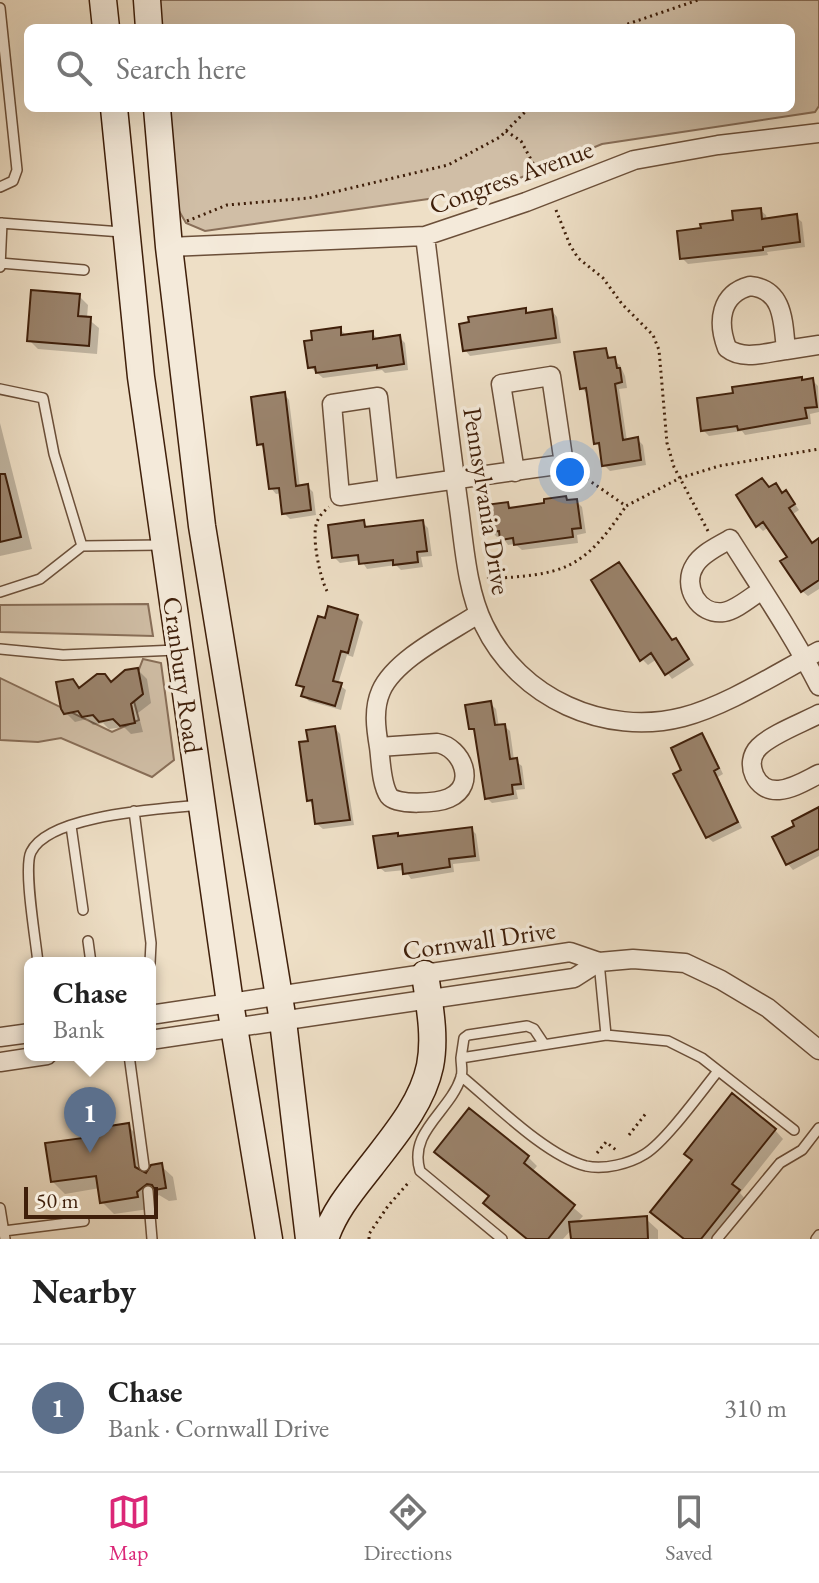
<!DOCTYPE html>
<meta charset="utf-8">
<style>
:root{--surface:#fff;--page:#f2f2f2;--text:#222;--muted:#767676;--line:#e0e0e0;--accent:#db2777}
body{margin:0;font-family:"EB Garamond",serif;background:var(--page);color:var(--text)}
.scale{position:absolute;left:24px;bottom:20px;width:134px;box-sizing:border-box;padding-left:8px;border:4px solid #3f1f0a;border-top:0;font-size:22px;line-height:28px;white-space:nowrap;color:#3f1f0a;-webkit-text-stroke:6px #f4eada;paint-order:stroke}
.you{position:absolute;left:570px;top:472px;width:28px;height:28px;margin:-20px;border:6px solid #fff;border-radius:50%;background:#1a73e8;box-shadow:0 0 0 12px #1a73e833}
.badge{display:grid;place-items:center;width:52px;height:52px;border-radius:50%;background:var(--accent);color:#fff;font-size:26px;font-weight:700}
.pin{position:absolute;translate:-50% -66px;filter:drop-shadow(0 2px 4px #0008)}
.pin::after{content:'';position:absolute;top:42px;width:28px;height:24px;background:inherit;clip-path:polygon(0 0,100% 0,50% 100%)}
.popup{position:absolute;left:24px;top:957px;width:132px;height:104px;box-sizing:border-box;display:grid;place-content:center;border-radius:12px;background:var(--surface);filter:drop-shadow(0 2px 6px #0005);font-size:26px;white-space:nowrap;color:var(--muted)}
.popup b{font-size:30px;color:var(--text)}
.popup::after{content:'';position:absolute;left:50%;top:100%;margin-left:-16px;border:16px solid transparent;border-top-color:var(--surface)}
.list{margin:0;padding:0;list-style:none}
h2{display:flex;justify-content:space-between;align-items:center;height:104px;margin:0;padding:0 32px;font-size:34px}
h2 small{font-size:26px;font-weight:400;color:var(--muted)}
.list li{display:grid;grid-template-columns:52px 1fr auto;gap:24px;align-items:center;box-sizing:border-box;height:128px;padding:0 32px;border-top:2px solid var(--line)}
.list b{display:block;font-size:30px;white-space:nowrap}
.list p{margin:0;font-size:26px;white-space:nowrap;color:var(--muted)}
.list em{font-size:26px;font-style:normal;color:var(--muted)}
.icon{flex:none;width:44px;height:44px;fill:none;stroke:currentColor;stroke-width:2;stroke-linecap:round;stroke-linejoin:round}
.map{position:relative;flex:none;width:819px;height:1239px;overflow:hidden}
.search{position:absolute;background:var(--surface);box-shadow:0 8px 32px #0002;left:24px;right:24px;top:24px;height:88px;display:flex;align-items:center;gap:20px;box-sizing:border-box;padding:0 28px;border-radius:12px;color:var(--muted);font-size:30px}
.sheet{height:232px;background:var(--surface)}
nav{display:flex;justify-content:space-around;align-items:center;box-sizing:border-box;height:112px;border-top:2px solid var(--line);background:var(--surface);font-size:22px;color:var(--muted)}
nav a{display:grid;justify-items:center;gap:4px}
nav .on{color:var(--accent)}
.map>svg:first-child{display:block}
.green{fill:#d0bea6;stroke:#886e58;stroke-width:2}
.shadow{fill:#0003}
.building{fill:#9a836c;stroke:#3f1f0a;stroke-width:2}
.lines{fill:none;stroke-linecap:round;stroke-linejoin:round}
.lane-casing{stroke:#6b4f39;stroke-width:12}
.street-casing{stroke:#6b4f39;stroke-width:21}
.secondary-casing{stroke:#3f1f0a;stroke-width:29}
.path{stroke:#3f1f0a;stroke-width:3;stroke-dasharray:2 4;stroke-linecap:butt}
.lane{stroke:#f4eada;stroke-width:9}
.street{stroke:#f4eada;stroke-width:18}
.secondary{stroke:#f4eada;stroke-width:26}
.labels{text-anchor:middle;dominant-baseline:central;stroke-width:7;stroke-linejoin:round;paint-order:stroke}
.street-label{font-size:26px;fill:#3f1f0a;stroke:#f4eada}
</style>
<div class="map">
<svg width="819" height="1239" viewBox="0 0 819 1239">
<rect width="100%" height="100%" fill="#eedfc6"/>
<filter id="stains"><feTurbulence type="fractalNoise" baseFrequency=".0025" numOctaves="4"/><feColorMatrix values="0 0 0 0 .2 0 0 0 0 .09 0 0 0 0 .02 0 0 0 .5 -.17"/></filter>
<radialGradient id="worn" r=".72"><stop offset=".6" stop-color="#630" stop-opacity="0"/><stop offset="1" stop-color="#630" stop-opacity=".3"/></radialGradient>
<path class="green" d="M156,0H819V106L815,112L602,144L491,190L205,231L186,223L175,204L166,108H791V28H158Z
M148,604L153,636L0,632V605Z
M143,659L161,663L174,760L152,777L61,738L38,742L0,740V678L112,732L139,720L131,690Z"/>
<path class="shadow" d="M760,210L766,215L767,220L796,217L802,222L805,247L767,252L768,255L688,264L682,258L703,230L735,221Z
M79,296L88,305L87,318L99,328L97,354L38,349L29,340Z
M525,311L529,315L552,311L557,317L561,343L470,356L465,350Z
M340,329L347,336L372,333L377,338L399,337L405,343L408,370L385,373L382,370L323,378L310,367Z
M605,350L612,360L620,365L625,376L627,388L619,389L627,441L637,439L643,445L646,465L610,471L604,465L602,449L596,443L587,394L582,388Z
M801,379L804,382L813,381L818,386L819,412L810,414L811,424L745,435L742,431L709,436L703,430L735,395Z
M284,394L289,400L300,487L307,486L313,492L316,515L290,519L284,513L282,493L276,494L271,488L266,450L259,444Z
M0,423L32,549L0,556Z
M775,485L783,494L791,498L799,510L793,514L813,545L819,542V589L808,596L802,591L789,558L769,527L763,531L758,526L770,489Z
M576,501L582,507L586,533L577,535L578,543L522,550L515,544L508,545L502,536L497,537L491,531L507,504L512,510Z
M363,522L370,529L422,522L428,528L432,556L421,557L423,567L401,570L396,565L367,569L361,560L340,563L334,557Z
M619,564L673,642L676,640L681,646L694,665L672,679L657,659L648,665L642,659Z
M357,616L363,622L353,657L347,655L338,684L346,690L341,710L309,701L303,696L305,691L299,684Z
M138,670L147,679L151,703L138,713L143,732L131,734L124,727L109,729L103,723L93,725L87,719L75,722L66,713L80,689L112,684Z
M490,703L496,709L499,727L504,726L510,731L514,760L522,766L525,789L516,790L518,799L492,803L487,798L477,734L471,728Z
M335,728L340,734L354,825L323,829L317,824L315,806L308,800L310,742Z
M702,735L707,741L723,774L718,777L742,828L713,842L707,837L684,771Z
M819,810V856L793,870L788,864L797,827Z
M471,829L476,834L480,861L453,864L454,872L411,879L405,870L385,872L379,867L397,835L400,838Z
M128,1126L140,1138L146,1177L161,1166L173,1177L177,1200L169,1201L159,1195L148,1205L149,1209L114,1214L102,1202L100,1188L65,1194L53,1182L93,1138Z
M775,1130L783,1139L740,1193L747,1201L716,1239H685Z
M528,1157L537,1166L532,1172L583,1216L576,1224L646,1219L658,1230V1239H573L572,1229L563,1239H527L486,1203Z"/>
<path class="building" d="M761,208L762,219L797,214L800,242L763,247V250L680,259L677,231L701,228L700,224L733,220L732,211Z
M31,290L80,294L78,316L91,317L89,346L27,341Z
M526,308V313L552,309L556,338L463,351L459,324L469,322L468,317Z
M341,327V335L373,331V339L400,335L404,364L377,368V365L316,373L315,367L308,368L304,341L312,340L311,331Z
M606,348L608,358L615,357L617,368H620L622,382L615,384L623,440L638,437L641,460L602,466L599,443L594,444L586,388L580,389L574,352Z
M802,377V380L813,378L817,407L805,408L807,418L738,430L737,426L701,431L697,398L733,393L732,387Z
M285,392L296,486L308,484L311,510L282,514L279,488L269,489L263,444L257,445L251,397Z
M0,474H5L21,537L0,542Z
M762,478L769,487L776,483L782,493L786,490L795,504L789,508L812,543L819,538V580L801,592L780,561L787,557L763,522L756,527L736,495Z
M566,496L567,500L577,499L581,528L572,529L573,537L514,545L513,538L500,540L499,531L489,532L485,505L508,502L509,508L544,503V499Z
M364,520L365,527L423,520L427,551L417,552L418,562L393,565V560L359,564L358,555L332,558L328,525Z
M619,562L672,640L676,638L689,659L665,675L651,653L640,661L591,580Z
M328,606L358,615L348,653L341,651L333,681L342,683L335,706L301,696L304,687L296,685L318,616L325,618Z
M138,668L143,694L131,704L135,723L120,726L113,719L99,722L93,715L82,717L78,711L64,714L61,709L56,682L73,679L79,688L97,674H105L111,682L125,670Z
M491,701L495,725L505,724L510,759L517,758L521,784L512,785L513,794L485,799L474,729H469L465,705Z
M335,726L350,820L315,824L312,800L307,801L299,742L308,741L306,730Z
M702,733L719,768L714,771L738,822L706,838L673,774L681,770L671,748Z
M819,807V849L786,865L772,837L794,826L792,821Z
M472,827L475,856L449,859L450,867L403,874L402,864L378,868L373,836L398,833V836Z
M732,1093L776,1129L732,1184L740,1190L701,1239H684L650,1212L692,1160L684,1154Z
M469,1108L529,1156L524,1163L575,1205L548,1239H527L483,1203L489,1196L434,1152Z
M129,1123L135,1167L146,1173L151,1165L162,1163L166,1188L155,1190L152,1185L147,1184L137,1192L138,1197L100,1203L96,1176L51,1182L45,1143L91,1137L90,1129Z
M647,1216L648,1239H571L569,1222Z"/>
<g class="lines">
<g class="lane-casing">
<path id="lane" d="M0,8L17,170L13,181L0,187
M0,223L122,232
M0,263L84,270
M0,267L2,223
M0,389L43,398L54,454L82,546
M0,592L40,579L82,546L161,545
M0,649L63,655L176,650
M134,811L151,943L150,963
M71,826L83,910
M88,941L91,963
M599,962L606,1035
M38,963C36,941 23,868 31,852C49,814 163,809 201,805
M129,1055L144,1166
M461,1058L464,1038L468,1035L527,1026L534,1029L544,1044
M461,1076C494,1103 546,1156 586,1166C604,1170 629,1164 645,1154C666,1141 701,1092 718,1071
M148,1191L152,1239
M0,1208L5,1239
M4,1231L84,1221
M502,1239L420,1171C408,1131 450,1112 461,1077C463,1072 461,1064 461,1058L606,1035L668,1041L702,1058L794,1130
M717,1239L780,1163L802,1150L819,1128
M816,1239L819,1235"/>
</g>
<g class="street-casing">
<path id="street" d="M425,236C436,324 446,413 458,501C464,541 466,589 484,625C519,698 605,737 683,717C728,705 777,673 819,651
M169,247L425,236L526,202L634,160L718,145L819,133
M750,286C784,289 783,322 786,350C768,352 743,361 727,348C717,322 720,294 750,286Z
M786,350L819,345
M378,397L388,489L340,496L332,404Z
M388,489L564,464L551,376L501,384L515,472
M762,590C751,597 736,610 724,612C699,616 681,586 695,565C702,553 719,546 730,539C761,588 793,635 819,686
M819,714C802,723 772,734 759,747C743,763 756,792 779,790C793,789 807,780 819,774
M437,743C462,747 478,785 449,798C438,803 397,806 389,796C381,784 381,761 379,747Z
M379,747C376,729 373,709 381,691C395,659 449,633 478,614
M150,1015L570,952L599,962L633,959L685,963L721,980L768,1008L819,1050
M0,1037L30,1033
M150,1040L574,978L599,962
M0,1062L47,1055"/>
</g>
<g class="secondary-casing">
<path id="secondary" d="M103,0L106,28
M147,0L149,28
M114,108L141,377L230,1003L269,1239
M157,108L169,247L202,526L283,1021L309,1239
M325,1239C334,1211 353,1189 371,1166C394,1136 422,1104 430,1066C436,1036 429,1003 425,974"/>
</g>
<path class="path" d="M616,28L698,0
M506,131L521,141L541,178
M556,210L570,245L578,258L603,278L622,304L653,335L659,350L667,443L674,467L708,531
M187,221L227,205L309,198L448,165L500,137L529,108
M577,472L626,506L680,478L719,466L819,449
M487,579C563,574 582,572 626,506
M327,591C320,578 311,536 317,522C319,516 324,511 329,507
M629,1135L647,1112
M597,1153L606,1142L616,1150
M369,1239V1234L388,1206L410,1181"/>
<use href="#lane" class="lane"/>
<use href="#street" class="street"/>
<use href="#secondary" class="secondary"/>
</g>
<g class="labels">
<g class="street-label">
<text transform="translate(511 177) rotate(-20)">Congress Avenue</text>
<text transform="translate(487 501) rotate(81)">Pennsylvania Drive</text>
<text transform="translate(183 675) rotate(82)">Cranbury Road</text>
<text transform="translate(479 940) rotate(-8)">Cornwall Drive</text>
</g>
</g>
<rect width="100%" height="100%" filter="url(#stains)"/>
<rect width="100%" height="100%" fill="url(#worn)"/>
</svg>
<div class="scale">50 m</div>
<div class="you"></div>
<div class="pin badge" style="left:90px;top:1153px;background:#5c6f8a">1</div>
<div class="popup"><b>Chase</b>Bank</div>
<div class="search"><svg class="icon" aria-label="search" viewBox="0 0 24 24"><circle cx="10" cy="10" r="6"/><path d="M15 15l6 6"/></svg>Search here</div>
</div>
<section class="sheet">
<h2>Nearby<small></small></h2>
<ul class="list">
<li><span class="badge" style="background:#5c6f8a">1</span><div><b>Chase</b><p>Bank · Cornwall Drive</p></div><em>310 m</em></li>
</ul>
</section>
<nav>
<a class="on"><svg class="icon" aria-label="map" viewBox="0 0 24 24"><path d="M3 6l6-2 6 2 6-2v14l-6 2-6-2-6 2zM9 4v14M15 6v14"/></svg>Map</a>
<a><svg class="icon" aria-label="directions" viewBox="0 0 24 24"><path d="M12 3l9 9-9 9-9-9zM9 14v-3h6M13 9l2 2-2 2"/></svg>Directions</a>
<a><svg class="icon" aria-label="saved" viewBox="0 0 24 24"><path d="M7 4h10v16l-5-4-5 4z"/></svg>Saved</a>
</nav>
